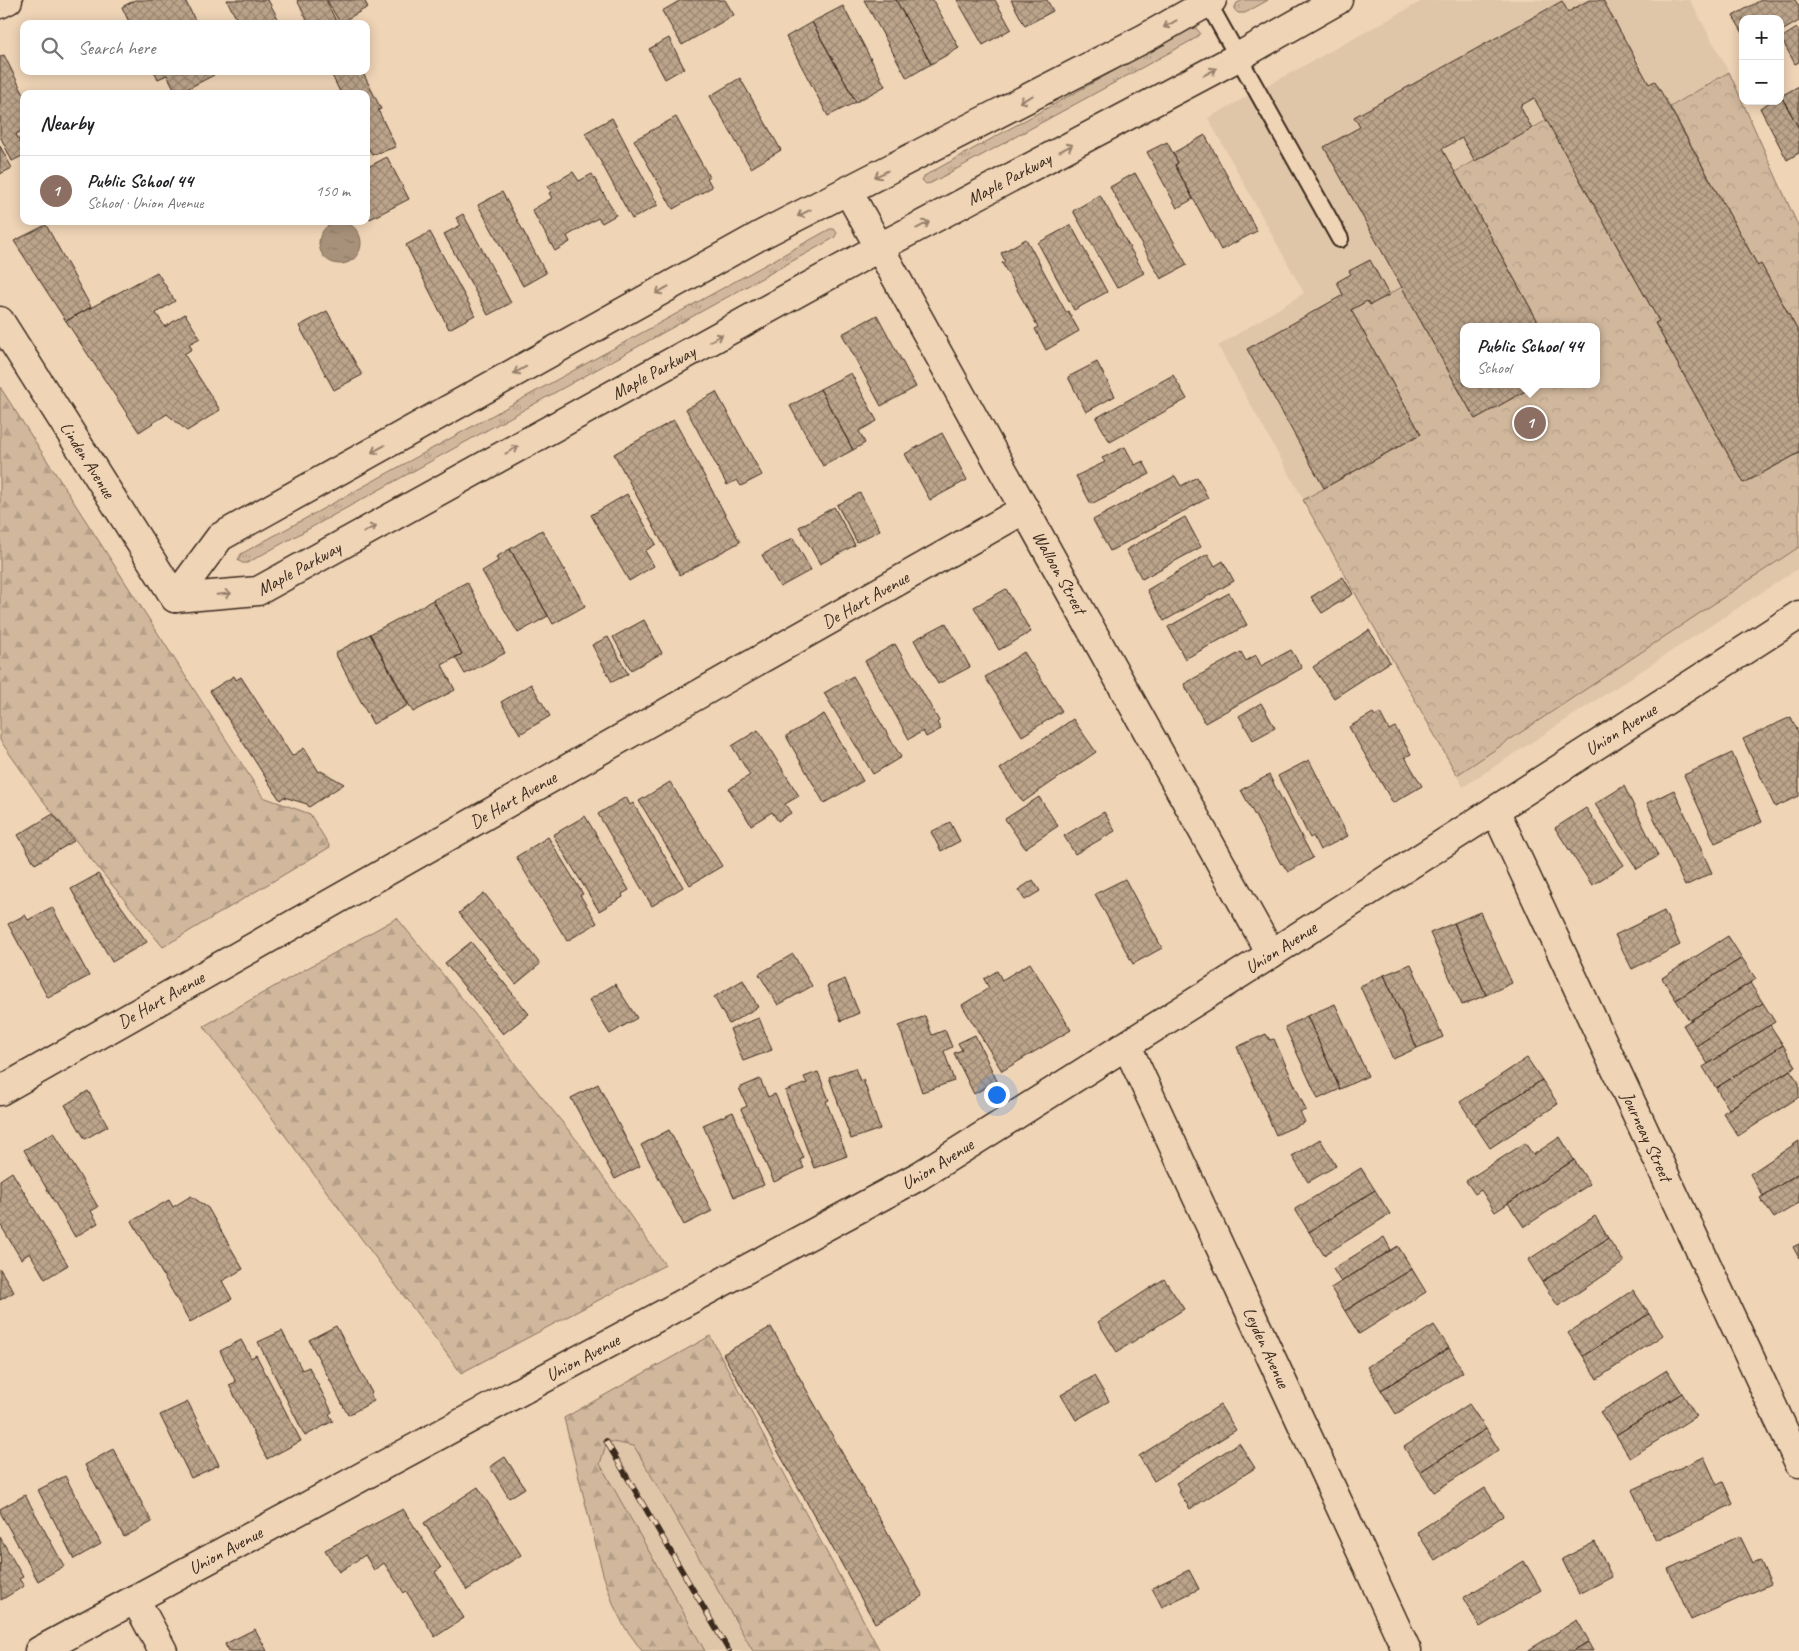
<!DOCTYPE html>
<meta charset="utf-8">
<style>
:root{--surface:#fff;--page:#f6f6f6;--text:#202124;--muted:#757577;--line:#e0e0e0;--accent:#1f6fb2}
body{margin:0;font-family:Caveat,sans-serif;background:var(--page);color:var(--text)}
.controls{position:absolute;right:15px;top:15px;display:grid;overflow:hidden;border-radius:10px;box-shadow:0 2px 12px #0003}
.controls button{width:45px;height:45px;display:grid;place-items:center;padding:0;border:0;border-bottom:1px solid var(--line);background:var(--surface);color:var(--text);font:25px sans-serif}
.you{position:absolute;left:996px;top:1094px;width:18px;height:18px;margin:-12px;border:4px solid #fff;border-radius:50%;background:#1a73e8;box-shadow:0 0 0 8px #1a73e833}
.badge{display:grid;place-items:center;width:32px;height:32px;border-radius:50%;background:var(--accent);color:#fff;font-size:16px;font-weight:700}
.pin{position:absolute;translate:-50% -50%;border:2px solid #fff;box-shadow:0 1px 5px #0006}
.popup{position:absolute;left:1460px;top:323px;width:140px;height:65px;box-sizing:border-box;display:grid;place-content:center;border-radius:10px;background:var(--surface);filter:drop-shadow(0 1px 4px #0005);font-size:16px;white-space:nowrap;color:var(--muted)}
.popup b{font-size:19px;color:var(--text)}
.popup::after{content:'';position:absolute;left:50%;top:100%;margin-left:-10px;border:10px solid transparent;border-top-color:var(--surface)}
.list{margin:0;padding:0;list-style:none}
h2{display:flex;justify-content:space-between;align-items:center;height:65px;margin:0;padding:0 20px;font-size:21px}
h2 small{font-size:16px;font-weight:400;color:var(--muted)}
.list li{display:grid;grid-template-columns:32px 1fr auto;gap:15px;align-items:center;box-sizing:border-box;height:70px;padding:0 20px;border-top:1px solid var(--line)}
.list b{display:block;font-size:19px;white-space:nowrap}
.list p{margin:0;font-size:16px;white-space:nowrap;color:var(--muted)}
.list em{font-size:16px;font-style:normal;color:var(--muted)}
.icon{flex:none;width:28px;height:28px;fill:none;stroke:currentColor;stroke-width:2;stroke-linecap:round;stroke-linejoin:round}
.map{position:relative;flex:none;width:1799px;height:1651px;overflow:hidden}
.search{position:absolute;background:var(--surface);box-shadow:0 2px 12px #0003;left:20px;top:20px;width:350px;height:55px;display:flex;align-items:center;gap:12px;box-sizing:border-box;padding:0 18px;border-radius:10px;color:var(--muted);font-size:19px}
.panel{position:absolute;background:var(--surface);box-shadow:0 2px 12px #0003;left:20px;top:90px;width:350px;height:135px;border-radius:10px}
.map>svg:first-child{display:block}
.built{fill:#e0c6a9;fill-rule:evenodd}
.grass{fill:url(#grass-tufts);stroke:#86715e}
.forest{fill:url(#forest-firs);stroke:#86715e}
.park{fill:url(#park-crowns);stroke:#86715e}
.water{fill:url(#water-ripples);stroke:#7c6855}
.building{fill:url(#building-cross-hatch);stroke:#3b2a1e}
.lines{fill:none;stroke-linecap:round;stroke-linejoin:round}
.lane-casing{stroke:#3b2a1e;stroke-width:20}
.street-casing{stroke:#3b2a1e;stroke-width:31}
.lane{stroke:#efd4b6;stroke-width:16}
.street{stroke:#efd4b6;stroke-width:28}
.rail-casing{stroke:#3b2a1e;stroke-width:5.5}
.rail{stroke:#efd4b6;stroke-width:4;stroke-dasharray:11;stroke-linecap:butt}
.oneway{stroke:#957f6a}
.labels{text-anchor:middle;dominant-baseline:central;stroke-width:4;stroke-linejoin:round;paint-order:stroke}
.street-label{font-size:18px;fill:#3b2a1e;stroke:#efd4b6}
</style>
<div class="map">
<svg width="1799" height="1651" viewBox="0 0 1799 1651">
<defs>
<pattern id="grass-tufts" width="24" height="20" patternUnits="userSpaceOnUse" patternTransform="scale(1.25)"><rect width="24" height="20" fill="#d1b89d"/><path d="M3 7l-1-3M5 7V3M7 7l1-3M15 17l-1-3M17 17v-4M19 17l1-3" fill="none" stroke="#b49e87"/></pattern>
<pattern id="forest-firs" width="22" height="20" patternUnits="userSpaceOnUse" patternTransform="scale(1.25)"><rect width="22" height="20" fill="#d1b89d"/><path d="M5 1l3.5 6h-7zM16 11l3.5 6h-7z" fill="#b49e87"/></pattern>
<pattern id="park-crowns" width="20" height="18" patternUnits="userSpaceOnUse" patternTransform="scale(1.25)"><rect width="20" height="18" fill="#d1b89d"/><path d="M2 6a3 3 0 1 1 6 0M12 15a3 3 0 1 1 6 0" fill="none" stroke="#b49e87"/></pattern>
<pattern id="water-ripples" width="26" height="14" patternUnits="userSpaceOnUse" patternTransform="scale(1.25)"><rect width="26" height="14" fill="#a8917a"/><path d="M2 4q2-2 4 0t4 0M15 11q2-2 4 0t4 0" fill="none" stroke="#8a7763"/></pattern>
<pattern id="building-cross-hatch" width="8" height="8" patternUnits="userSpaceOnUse" patternTransform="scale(1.25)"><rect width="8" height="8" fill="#bda58c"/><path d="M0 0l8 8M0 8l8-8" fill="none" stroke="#9b8772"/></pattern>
</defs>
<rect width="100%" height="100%" fill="#efd4b6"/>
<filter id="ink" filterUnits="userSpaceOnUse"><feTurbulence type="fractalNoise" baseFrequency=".02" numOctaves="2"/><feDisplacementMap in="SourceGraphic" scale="10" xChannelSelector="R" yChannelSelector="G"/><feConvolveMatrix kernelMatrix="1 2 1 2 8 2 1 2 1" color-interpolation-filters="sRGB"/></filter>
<g filter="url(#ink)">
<path class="built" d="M1424,0H1690L1729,72L1799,228V568L1463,787L1218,346L1304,293L1208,118ZM1464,327H1596V384H1464Z
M606,1441L634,1446L753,1651H705L600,1464Z"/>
<path class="grass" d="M1243,0H1268L1245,13H1238L1234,9L1237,3Z
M1196,28L1200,33L1196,38L931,183L926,184L922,180L926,175L1190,29Z
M830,229H834L837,233L834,238L247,563H242L238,560L241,554Z"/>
<path class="forest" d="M0,387L263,797L310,814L330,847L163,947L40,797L0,740Z
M397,918L579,1143L665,1265L461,1373L204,1026Z
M710,1336L880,1651H753L634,1446L607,1441L600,1464L705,1651H642L624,1626L614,1606L603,1574L564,1418Z"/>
<path class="park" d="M1729,72L1799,228V333L1761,264L1758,266L1670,107Z
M1547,120L1659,321L1655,323L1744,483L1799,453V547L1457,775L1303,500L1421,434L1351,310L1367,301L1370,305L1402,287L1475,419L1538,384H1596V327H1541L1455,172Z"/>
<path class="water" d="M319 243a21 21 0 1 1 42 0a21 21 0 1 1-42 0Z"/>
<path class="building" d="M135,0H185L197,24H130L122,7Z
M227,0H268L281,24H239Z
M297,0H326L336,21L331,24H309Z
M327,0H364L368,7L340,23Z
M681,0H725L734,15L682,45L662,11Z
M864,0H896L931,64L907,78Z
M896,0H933L959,48L931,64Z
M957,0H995L1011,29L983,45Z
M1011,0H1047L1053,11L1025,26Z
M1589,0H1603L1649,84L1655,81L1758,266L1761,264L1799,333V453L1744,483L1655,323L1659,321L1534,98L1520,106L1532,129L1475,161L1462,138L1442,149L1541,327H1464V384H1538L1475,419L1324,147L1360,127L1354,117L1562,1L1568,12Z
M1761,0H1795L1799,6V21L1780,32V19H1743V33L1733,16Z
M843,6L885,86L856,102L812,22Z
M812,22L856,102L828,116L786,37Z
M1797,28L1799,32V62L1795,64L1781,38Z
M669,38L684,68L665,79L649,49Z
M4,55L24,95V130L16,134L24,151V155L12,161L0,136V57Z
M154,71H212L214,75L177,94L167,75L158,79Z
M330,71H362L381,109L378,110L396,147L372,155L366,143V94H341Z
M740,78L781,150L751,168L710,96Z
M1799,86V128L1781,96Z
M1781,96L1799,128V153L1787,160L1760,108L1772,101H1780Z
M676,117L709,177L707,178L712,187L673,209L634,140Z
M612,118L658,205L632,219L585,133Z
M1205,135L1257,231L1221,250L1175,165L1178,163L1173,153Z
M1167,142L1178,163L1175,165L1193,199L1177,208L1147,152Z
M0,146L12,168L0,174Z
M387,157L409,199L370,219L366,212V168Z
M573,172L579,181L592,174L616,215L602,223L598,218L567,236L570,242L555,251L532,210L552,198L549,193L551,192L548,186Z
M1135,173L1187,265L1161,279L1110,187Z
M502,192L546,273L523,286L478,205Z
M1100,195L1144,273L1117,288L1073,211Z
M463,214L511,303L488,315L444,234L461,225L456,218Z
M46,225L91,307L66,321L14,241Z
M1071,225L1107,292L1074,310L1038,243Z
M430,232L475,315L449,329L406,245Z
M1026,239L1066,312L1068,311L1079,331L1046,350L1035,329L1038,327L1002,263L1005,261L1001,253Z
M1370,260L1389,295L1370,305L1367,301L1351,310L1421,434L1324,488L1247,349L1343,295L1337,282L1351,274L1349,271Z
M157,272L175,301L156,313L165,327L185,314L200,338L189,344L192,349L184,354L220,410L187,431L167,414L139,432L66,321Z
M327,311L362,375L334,390L299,326Z
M877,315L916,387L881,406L842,334Z
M1097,362L1115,396L1086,412L1068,377Z
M851,373L877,421L859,431L865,443L853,450L820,389Z
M1173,375L1187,399L1110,442L1096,418Z
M820,389L853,450L823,466L790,406Z
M716,392L762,475L741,486L737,480L727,485L686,409Z
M674,420L740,542L680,575L614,454Z
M942,433L967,480L930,500L905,454Z
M1125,447L1135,465L1143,461L1150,474L1091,504L1076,476L1105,462L1102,458Z
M1175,476L1181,486L1197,477L1208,498L1110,551L1093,520Z
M860,493L880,530L857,542L837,505Z
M627,494L656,544L645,551L654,566L629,581L591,515Z
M834,507L855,545L820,564L799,527Z
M1185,517L1201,547L1142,579L1126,550Z
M542,530L585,606L553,624L510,549Z
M793,538L811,570L780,587L762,555Z
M510,549L548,616L518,633L482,571L498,561L496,557Z
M1208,554L1215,566L1223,561L1234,581L1164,621L1147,590Z
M1343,577L1353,594L1322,613L1311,597Z
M467,582L505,653L465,674L455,657L462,654L433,600Z
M1006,589L1031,632L999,650L974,607Z
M1229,593L1247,625L1185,659L1168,627Z
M433,600L462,654L442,665L455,690L413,712L370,634Z
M644,620L662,653L631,670L613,637Z
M946,623L970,667L938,684L914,640Z
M1369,630L1390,662L1334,698L1313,667Z
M370,634L408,705L373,724L335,653Z
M608,637L628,674L612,682L592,645Z
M895,644L939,721L937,723L941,729L926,737L923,731L909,739L865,661Z
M1291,650L1302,668L1205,723L1184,684L1241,652L1246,661L1256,655L1261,666Z
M1024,652L1062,711L1022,736L985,677Z
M234,676L236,680L241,677L292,756L304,748L319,772L321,771L344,784L309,807L307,804L284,797L280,800L210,691Z
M853,676L901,757L873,774L824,693Z
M531,684L550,716L520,734L501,702Z
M1261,703L1275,728L1253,740L1239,716Z
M1373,713L1375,716L1380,713L1389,730L1395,727L1411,754L1405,757L1422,786L1393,803L1349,727Z
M824,714L863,781L824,803L786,736Z
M1791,717L1799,734V796L1775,807L1743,739Z
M1073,719L1096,752L1023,802L1000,769Z
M758,730L799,796L785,804L791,813L778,821L772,812L751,825L729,789L750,775L732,746Z
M1732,753L1762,822L1715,843L1684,775Z
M1309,760L1348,836L1320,850L1313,836L1310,838L1278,776Z
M1269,775L1313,858L1288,872L1282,863L1281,864L1241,790Z
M670,782L722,866L690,885L639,801Z
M1624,786L1658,856L1637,869L1595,804Z
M1674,790L1712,873L1685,886L1647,803Z
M626,797L630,805L633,803L683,887L652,906L598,814Z
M1039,797L1058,826L1025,848L1005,819Z
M1586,808L1624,865L1592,885L1555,828Z
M1104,812L1115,831L1075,854L1064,836Z
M53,814L74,841L35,864L18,835Z
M585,816L629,890L622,894L623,897L599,911L553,835Z
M950,822L960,841L941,851L931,832Z
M548,837L583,894L580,895L597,923L567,941L516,857Z
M98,874L147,942L112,962L71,889Z
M1125,879L1162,948L1133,964L1095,894Z
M1033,880L1040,891L1025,900L1018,890Z
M484,893L540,964L516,984L459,913Z
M52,907L89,976L48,998L8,924L25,915L28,920Z
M1664,911L1680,945L1632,969L1615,935Z
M1480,912L1512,983L1486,995L1454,923Z
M1454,923L1486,995L1462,1005L1430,933Z
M1728,936L1742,958L1676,1000L1662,978Z
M471,942L529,1014L503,1034L445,963Z
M793,954L812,986L778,1005L759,974Z
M1742,958L1756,979L1690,1021L1676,1000Z
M1030,963L1071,1030L1002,1071L962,1005L989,988L984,979L997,971L1002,980Z
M1411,964L1443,1037L1417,1048L1384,975Z
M1384,975L1417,1048L1393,1059L1360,986Z
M845,979L859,1013L841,1021L827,986Z
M743,980L758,1007L729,1024L714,997Z
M1750,983L1763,1003L1696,1046L1683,1025Z
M615,984L637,1018L610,1034L589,1000Z
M1763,1003L1775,1022L1708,1064L1696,1046Z
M1335,1004L1368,1076L1340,1089L1307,1016Z
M925,1016L932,1035L945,1030L952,1047L944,1051L954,1081L922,1092L899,1026Z
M1307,1016L1340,1089L1318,1099L1285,1027Z
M759,1018L772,1050L743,1061L730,1029Z
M1770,1025L1783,1045L1716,1088L1703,1067Z
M1266,1034L1270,1040L1274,1039L1306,1110L1300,1112L1305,1122L1276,1135L1237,1047Z
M975,1035L997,1081L974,1094L954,1053L962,1050L958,1043Z
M1783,1045L1796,1066L1729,1109L1716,1088Z
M1527,1058L1542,1080L1474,1124L1460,1102Z
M855,1068L860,1081L863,1079L880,1129L851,1139L829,1077Z
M1790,1070L1799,1083V1097L1738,1136L1723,1113Z
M818,1072L829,1100L826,1101L847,1156L814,1168L785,1091L807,1083L804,1077Z
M760,1079L768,1097L775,1094L804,1158L800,1160L804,1168L774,1182L741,1109L747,1106L739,1088Z
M1542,1080L1558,1104L1490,1148L1474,1124Z
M598,1084L640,1166L615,1179L571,1098Z
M88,1091L108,1126L85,1139L65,1105Z
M733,1112L764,1185L734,1197L703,1125Z
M669,1130L712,1211L684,1225L641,1145Z
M54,1132L98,1207L91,1211L98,1223L75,1237L24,1150Z
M1560,1137L1574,1160L1495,1212L1481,1190L1475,1194L1466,1181L1525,1143L1533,1155Z
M1320,1139L1336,1166L1308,1182L1292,1156Z
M1799,1141V1173L1763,1196L1750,1174Z
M1574,1160L1590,1184L1524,1227L1508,1203Z
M1361,1168L1375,1190L1309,1232L1295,1209Z
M12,1172L68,1265L45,1279L30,1253L21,1259L0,1224V1180Z
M1799,1173V1203L1774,1218L1760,1198Z
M1375,1190L1390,1214L1324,1255L1309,1232Z
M191,1196L208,1208L243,1269L222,1281L232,1299L190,1322L132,1221L169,1200L173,1207Z
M1595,1216L1608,1238L1542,1282L1528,1260Z
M1384,1237L1391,1250L1341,1282L1333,1269Z
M1608,1238L1624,1262L1558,1306L1542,1282Z
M1799,1244V1258L1793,1247Z
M1398,1246L1412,1269L1345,1311L1331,1288Z
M0,1269L14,1292L0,1300Z
M1412,1269L1426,1292L1359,1334L1345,1311Z
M1164,1279L1184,1309L1117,1352L1098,1322Z
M1633,1290L1649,1314L1583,1356L1568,1333Z
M1649,1314L1663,1335L1597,1379L1583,1356Z
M1434,1325L1449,1348L1381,1390L1367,1367Z
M336,1326L372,1393L370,1394L374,1401L348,1415L309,1340Z
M771,1327L923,1596L875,1623L723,1354Z
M282,1331L302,1370L309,1367L332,1412L329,1414L333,1421L305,1436L258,1342Z
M241,1340L251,1358L256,1355L301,1441L267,1459L229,1385L236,1382L220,1351Z
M1449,1348L1463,1372L1396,1414L1381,1390Z
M1667,1370L1682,1393L1616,1435L1600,1412Z
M1094,1376L1109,1401L1076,1420L1061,1395Z
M1682,1393L1696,1416L1630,1458L1616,1435Z
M188,1402L219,1465L191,1478L160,1415Z
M1469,1404L1486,1429L1420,1472L1404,1447Z
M1220,1405L1236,1430L1154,1481L1139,1456Z
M1486,1429L1499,1450L1434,1492L1420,1472Z
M1239,1443L1255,1468L1190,1509L1179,1492L1181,1491L1176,1483Z
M113,1449L152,1522L124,1537L85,1465Z
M505,1457L525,1488L509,1498L490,1467Z
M1704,1457L1717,1485L1723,1482L1733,1504L1656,1541L1632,1490Z
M65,1476L101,1544L74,1559L38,1490Z
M478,1487L521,1555L467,1590L424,1523Z
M1485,1488L1503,1516L1435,1560L1417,1532Z
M25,1495L64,1566L38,1581L0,1512V1509Z
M403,1509L441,1568L435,1572L464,1618L435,1637L406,1591L404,1593L384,1563L374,1570L365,1555L339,1572L325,1550Z
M1740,1536L1753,1563L1760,1560L1771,1584L1691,1620L1668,1569Z
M0,1537L23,1577L19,1579L24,1586L1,1600Z
M1595,1542L1612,1577L1579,1594L1562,1559Z
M1524,1561L1541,1590L1480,1627L1463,1598Z
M1189,1570L1199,1589L1162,1607L1152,1588Z
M1577,1620L1589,1641L1573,1651H1527Z
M255,1629L267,1651H228L225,1644Z
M1588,1642L1593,1651H1573Z"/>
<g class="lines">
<g class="lane-casing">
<path id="lane" d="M1208,3L1340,239"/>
</g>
<g class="street-casing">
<g id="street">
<path d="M0,4L8,0"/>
<path id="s1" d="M848,191L1271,954"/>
<path id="s2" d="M0,321L175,598"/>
<path id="s3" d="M175,598L258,591L880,247L1238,57L1338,0"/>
<path d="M175,598L220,537L761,235L1145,38L1212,0"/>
<path id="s4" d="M1495,810L1799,1463"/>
<path id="s5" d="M1127,1046L1407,1651"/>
<path id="s6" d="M0,1091L1025,509"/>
<path d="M135,1599L163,1651"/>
<path id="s7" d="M39,1651L919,1176L1271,954L1799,615"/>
</g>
</g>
<use href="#lane" class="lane"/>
<use href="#street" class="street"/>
<g class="rail-casing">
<path id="rail" d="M606,1441L729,1651"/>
</g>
<use href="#rail" class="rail"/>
</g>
<defs><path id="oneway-shaft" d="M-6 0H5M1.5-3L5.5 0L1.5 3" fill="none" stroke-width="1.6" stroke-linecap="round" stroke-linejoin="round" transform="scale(1.25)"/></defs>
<g class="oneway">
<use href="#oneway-shaft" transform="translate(1170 24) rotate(151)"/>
<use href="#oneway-shaft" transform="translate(1210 72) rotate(-28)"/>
<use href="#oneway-shaft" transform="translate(1026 99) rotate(153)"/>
<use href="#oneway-shaft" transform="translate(1066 148) rotate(-28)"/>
<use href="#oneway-shaft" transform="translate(881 174) rotate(153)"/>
<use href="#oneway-shaft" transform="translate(804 213) rotate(153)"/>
<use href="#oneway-shaft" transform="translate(923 225) rotate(-28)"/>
<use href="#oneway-shaft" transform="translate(662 290) rotate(151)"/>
<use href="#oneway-shaft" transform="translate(716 338) rotate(-29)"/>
<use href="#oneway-shaft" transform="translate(520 370) rotate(151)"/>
<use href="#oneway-shaft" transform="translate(378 449) rotate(151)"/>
<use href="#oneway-shaft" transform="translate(512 450) rotate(-29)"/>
<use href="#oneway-shaft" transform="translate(370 529) rotate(-29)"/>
<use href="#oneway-shaft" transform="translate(224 594) rotate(-5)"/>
</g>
</g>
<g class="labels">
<g class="street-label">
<text stroke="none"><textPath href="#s3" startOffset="940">Maple Parkway</textPath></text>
<text stroke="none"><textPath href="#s3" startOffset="535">Maple Parkway</textPath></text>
<text stroke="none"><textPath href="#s2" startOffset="164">Linden Avenue</textPath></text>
<text stroke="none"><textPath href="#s3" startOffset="130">Maple Parkway</textPath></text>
<text stroke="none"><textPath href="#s1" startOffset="436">Walloon Street</textPath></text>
<text stroke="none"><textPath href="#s6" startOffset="995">De Hart Avenue</textPath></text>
<text stroke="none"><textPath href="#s7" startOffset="1832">Union Avenue</textPath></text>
<text stroke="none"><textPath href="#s6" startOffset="590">De Hart Avenue</textPath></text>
<text stroke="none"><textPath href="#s7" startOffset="1428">Union Avenue</textPath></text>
<text stroke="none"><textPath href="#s6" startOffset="185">De Hart Avenue</textPath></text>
<text stroke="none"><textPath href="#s4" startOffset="360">Journeay Street</textPath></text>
<text stroke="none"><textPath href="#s7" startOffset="1022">Union Avenue</textPath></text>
<text stroke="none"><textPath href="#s5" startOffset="332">Leyden Avenue</textPath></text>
<text stroke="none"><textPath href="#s7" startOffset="618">Union Avenue</textPath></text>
<text stroke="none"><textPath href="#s7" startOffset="212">Union Avenue</textPath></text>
</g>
</g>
</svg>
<div class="controls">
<button>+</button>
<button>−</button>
</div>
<div class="you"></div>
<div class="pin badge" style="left:1530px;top:423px;background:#8d6e63">1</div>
<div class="popup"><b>Public School 44</b>School</div>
<div class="search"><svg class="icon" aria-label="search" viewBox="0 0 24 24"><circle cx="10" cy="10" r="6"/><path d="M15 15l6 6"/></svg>Search here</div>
<section class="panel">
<h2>Nearby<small></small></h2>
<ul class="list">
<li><span class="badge" style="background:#8d6e63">1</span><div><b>Public School 44</b><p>School · Union Avenue</p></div><em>150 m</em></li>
</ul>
</section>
</div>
